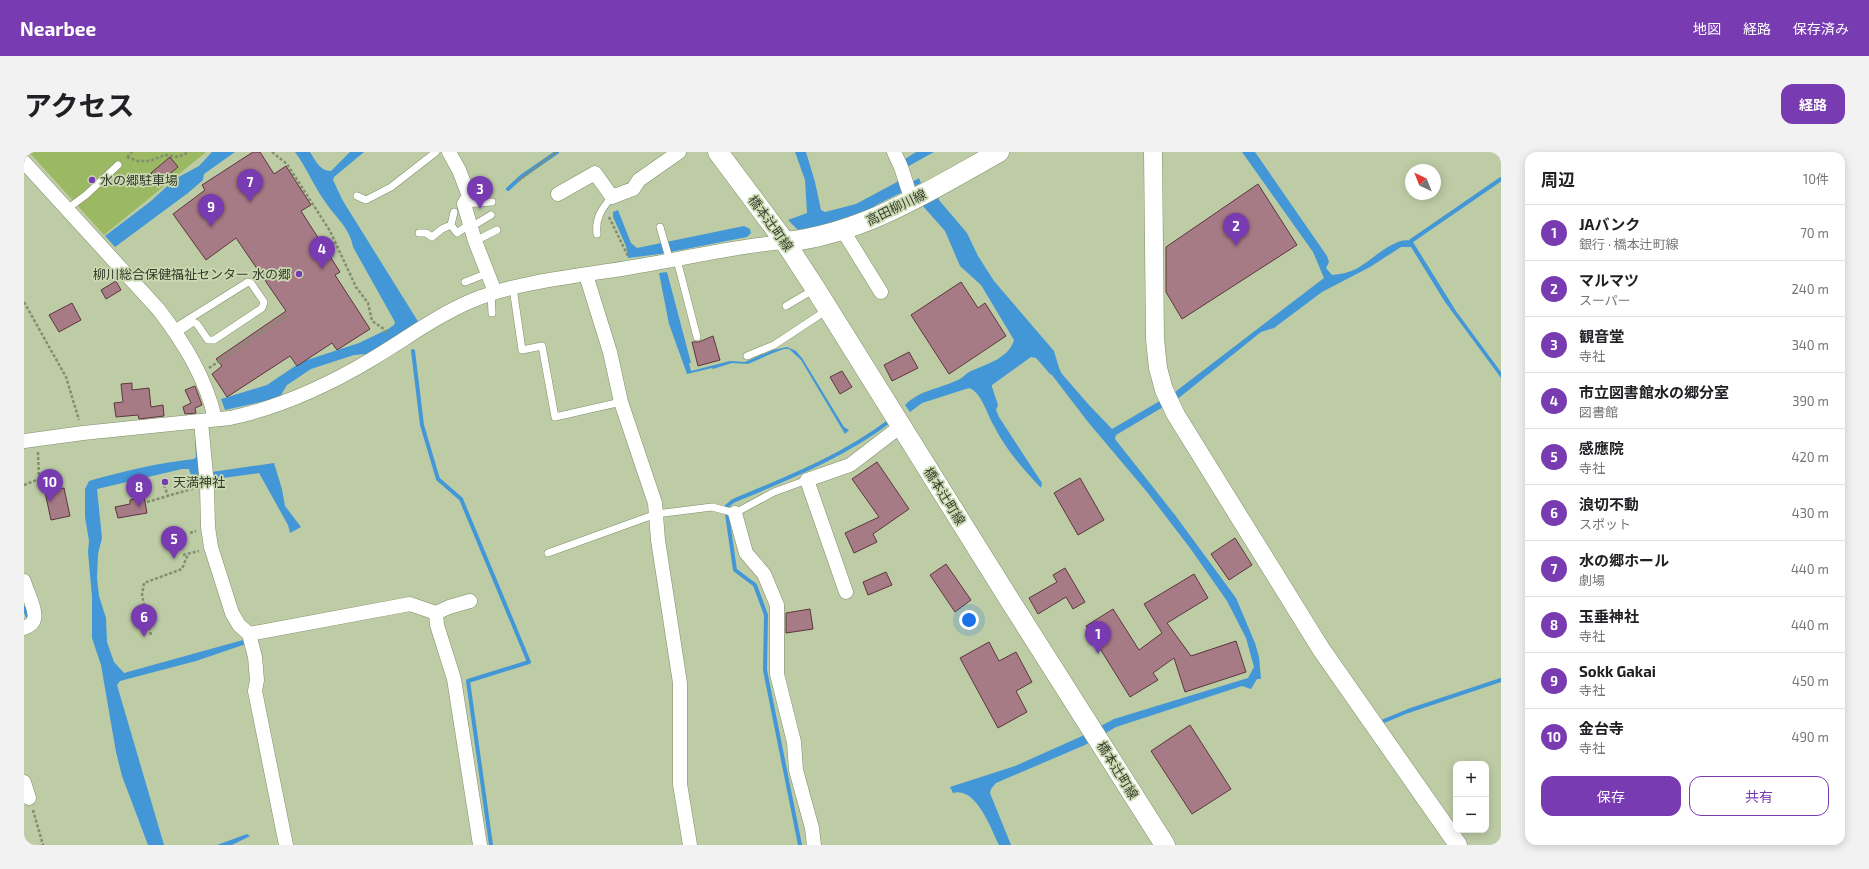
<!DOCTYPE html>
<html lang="ja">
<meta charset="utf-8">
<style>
:root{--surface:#fff;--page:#f2f2f2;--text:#202124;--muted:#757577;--line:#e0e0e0;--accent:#783bb1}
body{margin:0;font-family:"Exo 2","Noto Sans JP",sans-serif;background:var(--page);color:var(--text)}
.controls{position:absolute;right:12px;bottom:12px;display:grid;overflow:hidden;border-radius:8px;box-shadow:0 2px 10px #0003}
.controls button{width:36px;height:36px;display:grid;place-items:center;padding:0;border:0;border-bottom:1px solid var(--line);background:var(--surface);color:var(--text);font:20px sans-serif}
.compass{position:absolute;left:1381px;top:12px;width:36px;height:36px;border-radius:50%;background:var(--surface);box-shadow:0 2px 10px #0003;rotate:317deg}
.you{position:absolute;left:945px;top:468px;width:14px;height:14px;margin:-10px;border:3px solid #fff;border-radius:50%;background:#1a73e8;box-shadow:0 0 0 6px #1a73e833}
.badge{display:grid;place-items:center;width:26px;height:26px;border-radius:50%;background:var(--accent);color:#fff;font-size:13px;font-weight:700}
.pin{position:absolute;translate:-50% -33px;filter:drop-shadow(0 1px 2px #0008)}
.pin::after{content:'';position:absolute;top:21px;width:14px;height:12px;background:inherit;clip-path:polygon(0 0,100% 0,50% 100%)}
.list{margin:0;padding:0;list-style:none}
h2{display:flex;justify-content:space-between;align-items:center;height:52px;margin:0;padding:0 16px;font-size:17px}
h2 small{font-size:13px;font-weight:400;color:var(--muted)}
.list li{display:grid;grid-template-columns:26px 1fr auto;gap:12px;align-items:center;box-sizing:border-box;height:56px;padding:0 16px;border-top:1px solid var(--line)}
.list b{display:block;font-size:15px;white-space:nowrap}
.list p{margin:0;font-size:13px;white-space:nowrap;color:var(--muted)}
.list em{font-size:13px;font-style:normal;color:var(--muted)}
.actions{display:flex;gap:8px;padding:12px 16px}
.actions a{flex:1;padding:9px 0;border:1px solid var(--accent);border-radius:12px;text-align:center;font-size:14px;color:var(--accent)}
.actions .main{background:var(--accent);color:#fff}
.map{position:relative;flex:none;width:1477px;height:693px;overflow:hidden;border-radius:12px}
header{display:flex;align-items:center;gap:24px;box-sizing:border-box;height:56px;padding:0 20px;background:var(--accent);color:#fff}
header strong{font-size:19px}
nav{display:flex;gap:22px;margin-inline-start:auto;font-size:14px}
.intro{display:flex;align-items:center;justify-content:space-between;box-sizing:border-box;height:96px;padding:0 24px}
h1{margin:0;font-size:28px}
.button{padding:10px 18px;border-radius:12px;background:var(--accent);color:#fff;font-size:14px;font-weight:700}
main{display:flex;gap:24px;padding:0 24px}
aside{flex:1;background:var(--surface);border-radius:12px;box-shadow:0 2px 10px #0003}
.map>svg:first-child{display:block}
.green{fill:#9bb862}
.water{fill:#4397d7}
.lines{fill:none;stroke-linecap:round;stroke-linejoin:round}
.stream{stroke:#4397d7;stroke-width:4}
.building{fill:#a77b85;stroke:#5c363f}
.service-casing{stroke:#808e68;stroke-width:8}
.minor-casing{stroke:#808e68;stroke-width:15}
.tertiary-casing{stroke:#808e68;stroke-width:19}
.secondary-casing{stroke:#808e68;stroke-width:21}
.path{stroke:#838e71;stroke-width:2.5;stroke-dasharray:3 2;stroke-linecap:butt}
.service{stroke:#fff;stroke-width:7}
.minor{stroke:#fff;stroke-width:14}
.tertiary{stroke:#fff;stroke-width:18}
.secondary{stroke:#fff;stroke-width:20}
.poi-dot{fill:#783bb1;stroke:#cad9b1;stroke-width:1.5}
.labels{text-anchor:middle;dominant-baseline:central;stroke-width:3.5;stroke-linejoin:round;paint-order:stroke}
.poi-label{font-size:13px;fill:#363c2c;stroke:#cad9b1;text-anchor:start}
.street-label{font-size:13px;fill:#363c2c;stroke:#cad9b1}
</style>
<header>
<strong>Nearbee</strong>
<nav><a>地図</a><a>経路</a><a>保存済み</a></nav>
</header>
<div class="intro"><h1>アクセス</h1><a class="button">経路</a></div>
<main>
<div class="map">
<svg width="1477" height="693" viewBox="0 0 1477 693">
<rect width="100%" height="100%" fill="#bdcca5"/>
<path class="green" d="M5,0H182L80,83Z"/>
<path class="water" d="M188,0H211L180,22L179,28L164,41L91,95L81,84L127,49L151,27L175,14Z
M271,0H286C291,8 296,19 307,19L326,0H340L310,25L309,28L319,49L395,171L343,202L330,203L287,217L263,233L257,243L250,247L201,258L197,247L243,233L277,210L335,191L364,177L370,173L371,170L329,95C326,76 312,66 302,51C290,35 283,16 271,0Z
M771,0H782L791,30L797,58L801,60L832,52L873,30L881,7L892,0H910L883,15L888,30L895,26L897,31L852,53L841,63L806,73L774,78L764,68L783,61L781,28Z
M1218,0H1231L1303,104L1305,110L1302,116L1308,123C1316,122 1324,121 1332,117C1346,110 1374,81 1389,90L1432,159L1477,220V226L1421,150L1387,95H1377L1346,115L1298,140L1250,176L1237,180L1156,245L1092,283L1091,287L1151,363L1212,446L1231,491L1235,505L1237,527H1233L1227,537L1218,534L1092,575L1061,593L972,631L967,637L966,641L987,693H975C967,677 952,634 929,641L926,635L991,614L1056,585L1090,567L1224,526L1230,515L1222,486L1203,449L1166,396L1123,340L1064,270L1028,223L1026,222L1012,206L1007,205L968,233V235L974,253L972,258L975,265L1018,331L1017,336C999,317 982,298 970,274C963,262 958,241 945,236L898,251L886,260L881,253C896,238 915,237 934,228C939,226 942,221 947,219C963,212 985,206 990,188L957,133L936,114L921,79L898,53L914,44L915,48L943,81L954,104L970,129L1030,199L1035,216L1038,222L1065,253L1088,277L1151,240L1300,126L1289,100Z
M594,58L607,91L613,96L720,74L726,77L727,81L723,85L636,102L604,106L602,94L589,65V60Z
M643,120L667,211H665L667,219L706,209L721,210L749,198L763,195L772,199L778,206L820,275L825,278L821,282L777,208L765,197H760L749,201L724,212L708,211L689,217L688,216L663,222L645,172L635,121Z
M171,284L176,287L188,320L250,311L258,337L261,354L277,375L266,381L264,373L235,321L169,330L165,317H158L73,337L78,386L74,402L73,426L75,444L82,466L83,490L90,510L100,521L219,488L222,492L172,509L96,529L93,533L140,693H124L98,624L92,600L77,513L68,486V445L64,400L65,389L61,365V337L65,329C100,319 134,311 170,307L172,305Z
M223,682L226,684L208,693H193Z"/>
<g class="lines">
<path class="stream" d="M484,37L497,25L533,0
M1387,89L1477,27
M389,199L398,273L414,327L437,347L505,510L444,529L467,693
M0,456L5,467
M1355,571L1384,559L1477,528
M776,693L741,518L742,463L731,433L711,418L702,355L709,349C764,326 820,304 867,268"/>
</g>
<path class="building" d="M229,0H236L250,22L262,14L287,53L277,59L316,120L311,123L346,177L313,198L308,191L273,214L266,204L203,245L188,222L198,214L192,207L262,159L212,86L182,108L149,62L181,38L178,33Z
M146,5L154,15L135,31L127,21Z
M1234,32L1273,93L1158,167L1142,140V95Z
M92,129L97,138L82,147L77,138Z
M937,130L954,156L961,151L982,184L925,222L887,163Z
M48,151L57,168L35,180L25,163Z
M689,184L696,208L674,214L668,190H675Z
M885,200L894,216L868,229L860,213Z
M818,219L828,235L816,242L806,225Z
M108,231V238L125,236L127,255L139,253L140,264L115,267L114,263L92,265L90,251L99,250L97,232Z
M171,234L178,253L171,256L172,261L161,262L159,255L167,251L161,238Z
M853,310L885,357L849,382L853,390L830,401L821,381L855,365L828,327Z
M1056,326L1080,368L1054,383L1030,341Z
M34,335L35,337L40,336L46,364L27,368L21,340L25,339L24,337Z
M120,344L123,361L94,366L91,355L106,352V348Z
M1211,386L1228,413L1205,428L1187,402Z
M922,412L947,448L931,460L906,423Z
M1041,416L1061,450L1049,457L1042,445L1014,462L1005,446L1033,430L1029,423Z
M862,420L868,433L844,443L839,430Z
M1170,422L1184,446L1143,471L1167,504L1212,489L1222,520L1161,540L1150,506L1129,521L1134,528L1106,545L1062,474L1089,457L1115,498L1138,481L1120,452Z
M786,457L789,477L762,481V461Z
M965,490L975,509L992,500L1008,530L992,539L1003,560L974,576L936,506Z
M1166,573L1207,637L1168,662L1127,599Z"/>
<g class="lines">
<g class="service-casing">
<path id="service" d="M333,44L342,48L367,35L412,0
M440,52L468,50
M43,57L62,43L94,13
M430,60L427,73L433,81L446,72
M447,75L467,63
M636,75L646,109
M395,81H402L408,85L418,77L427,73
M573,82C571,66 578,56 588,45
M451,89L473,78
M653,108L673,185
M441,130L464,121
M489,136L498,198L518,194L531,265L597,250
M467,142L468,161
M762,154L789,138
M149,177L224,130L227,131L240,150L238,156L190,188H184L173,172L169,170L153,181
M723,204L750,193L803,158
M524,401L632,362L688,355L711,361L750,340L783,328"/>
</g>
<g class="minor-casing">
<path id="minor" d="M425,0L435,18L445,44L440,52L451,89L471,140
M870,0L877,15L888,49
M0,10L135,158C160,191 182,226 191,267
M534,42L571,21L588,45L609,37L615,28L655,0
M818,77L857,140
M562,123L586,200L597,250L631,351L634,388L656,531V632L666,693
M177,270L183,333L184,375L187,395L208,461L215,473L225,482L231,505L233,528L231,539L262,693
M0,289L59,281L206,266C257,255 303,234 348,207C380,188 412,164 447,149C494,129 557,124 609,115C659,107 710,94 761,90
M711,361L722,401L740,422L753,453V522L770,590L772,618L788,676L790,693
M0,429C2,439 16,463 8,471C7,473 2,475 0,476
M822,440L783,328L826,313L877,274
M412,461L413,473L430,527L456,693
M412,461L425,455L446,449
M225,482L386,452L412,461
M0,630L5,646"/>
</g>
<g class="tertiary-casing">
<path id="tertiary" d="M1129,0L1131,187L1134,216L1140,238L1152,263L1297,497L1434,693"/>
</g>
<g class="secondary-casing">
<path id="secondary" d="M694,0L761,90L791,136L985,447L1141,693
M761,90C839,82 907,38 975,0"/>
</g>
<path class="path" d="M248,0L263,12L306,79L332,135L344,151L348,169L360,177L363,182
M103,5L114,9H126L141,3L154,5L165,0
M103,5L108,0
M494,29L532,0
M585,65L604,104
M0,150L42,225L55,268
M185,216L263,163
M14,300L15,327L23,334
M0,333L15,327
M140,333L144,344
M123,350L171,336
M166,381L172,379
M159,403L175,399
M127,483L118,443L120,431L158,417L164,402
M9,658L19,693"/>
<use href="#service" class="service"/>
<use href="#minor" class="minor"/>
<use href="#tertiary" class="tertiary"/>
<use href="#secondary" class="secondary"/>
</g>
<g class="poi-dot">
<circle cx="68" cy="28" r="4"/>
<circle cx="275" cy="122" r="4"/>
<circle cx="141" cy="330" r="4"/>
</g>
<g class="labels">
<g class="poi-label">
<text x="76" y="28">水の郷駐車場</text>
<text x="267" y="122" text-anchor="end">柳川総合保健福祉センター 水の郷</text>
<text x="149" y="330">天満神社</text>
</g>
<g class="street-label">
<text transform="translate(872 55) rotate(-26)">高田柳川線</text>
<text transform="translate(747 71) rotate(54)">橋本辻町線</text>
<text transform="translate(921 344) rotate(58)">橋本辻町線</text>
<text transform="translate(1094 618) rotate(58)">橋本辻町線</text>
</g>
</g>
</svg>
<div class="controls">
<button>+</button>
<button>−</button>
</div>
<svg class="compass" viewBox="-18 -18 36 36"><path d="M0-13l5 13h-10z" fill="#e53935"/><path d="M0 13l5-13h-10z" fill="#757577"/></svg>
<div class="you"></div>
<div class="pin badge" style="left:1074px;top:502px">1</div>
<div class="pin badge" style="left:1212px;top:94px">2</div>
<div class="pin badge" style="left:456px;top:57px">3</div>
<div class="pin badge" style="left:298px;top:117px">4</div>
<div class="pin badge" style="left:150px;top:407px">5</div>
<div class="pin badge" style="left:120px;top:485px">6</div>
<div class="pin badge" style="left:226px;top:50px">7</div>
<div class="pin badge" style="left:115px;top:355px">8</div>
<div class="pin badge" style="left:187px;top:75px">9</div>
<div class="pin badge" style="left:26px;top:350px">10</div>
</div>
<aside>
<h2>周辺<small>10件</small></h2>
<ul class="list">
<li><span class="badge">1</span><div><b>JAバンク</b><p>銀行 · 橋本辻町線</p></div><em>70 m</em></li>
<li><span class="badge">2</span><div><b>マルマツ</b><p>スーパー</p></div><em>240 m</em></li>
<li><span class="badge">3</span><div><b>観音堂</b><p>寺社</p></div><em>340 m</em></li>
<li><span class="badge">4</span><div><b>市立図書館水の郷分室</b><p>図書館</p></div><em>390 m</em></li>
<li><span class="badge">5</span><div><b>感應院</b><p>寺社</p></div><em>420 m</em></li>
<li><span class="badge">6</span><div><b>浪切不動</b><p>スポット</p></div><em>430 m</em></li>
<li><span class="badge">7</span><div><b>水の郷ホール</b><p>劇場</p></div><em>440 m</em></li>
<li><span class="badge">8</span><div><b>玉垂神社</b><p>寺社</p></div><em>440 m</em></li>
<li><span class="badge">9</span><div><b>Sokk Gakai</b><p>寺社</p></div><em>450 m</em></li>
<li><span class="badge">10</span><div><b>金台寺</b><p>寺社</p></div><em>490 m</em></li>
</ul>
<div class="actions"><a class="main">保存</a><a>共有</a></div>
</aside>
</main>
